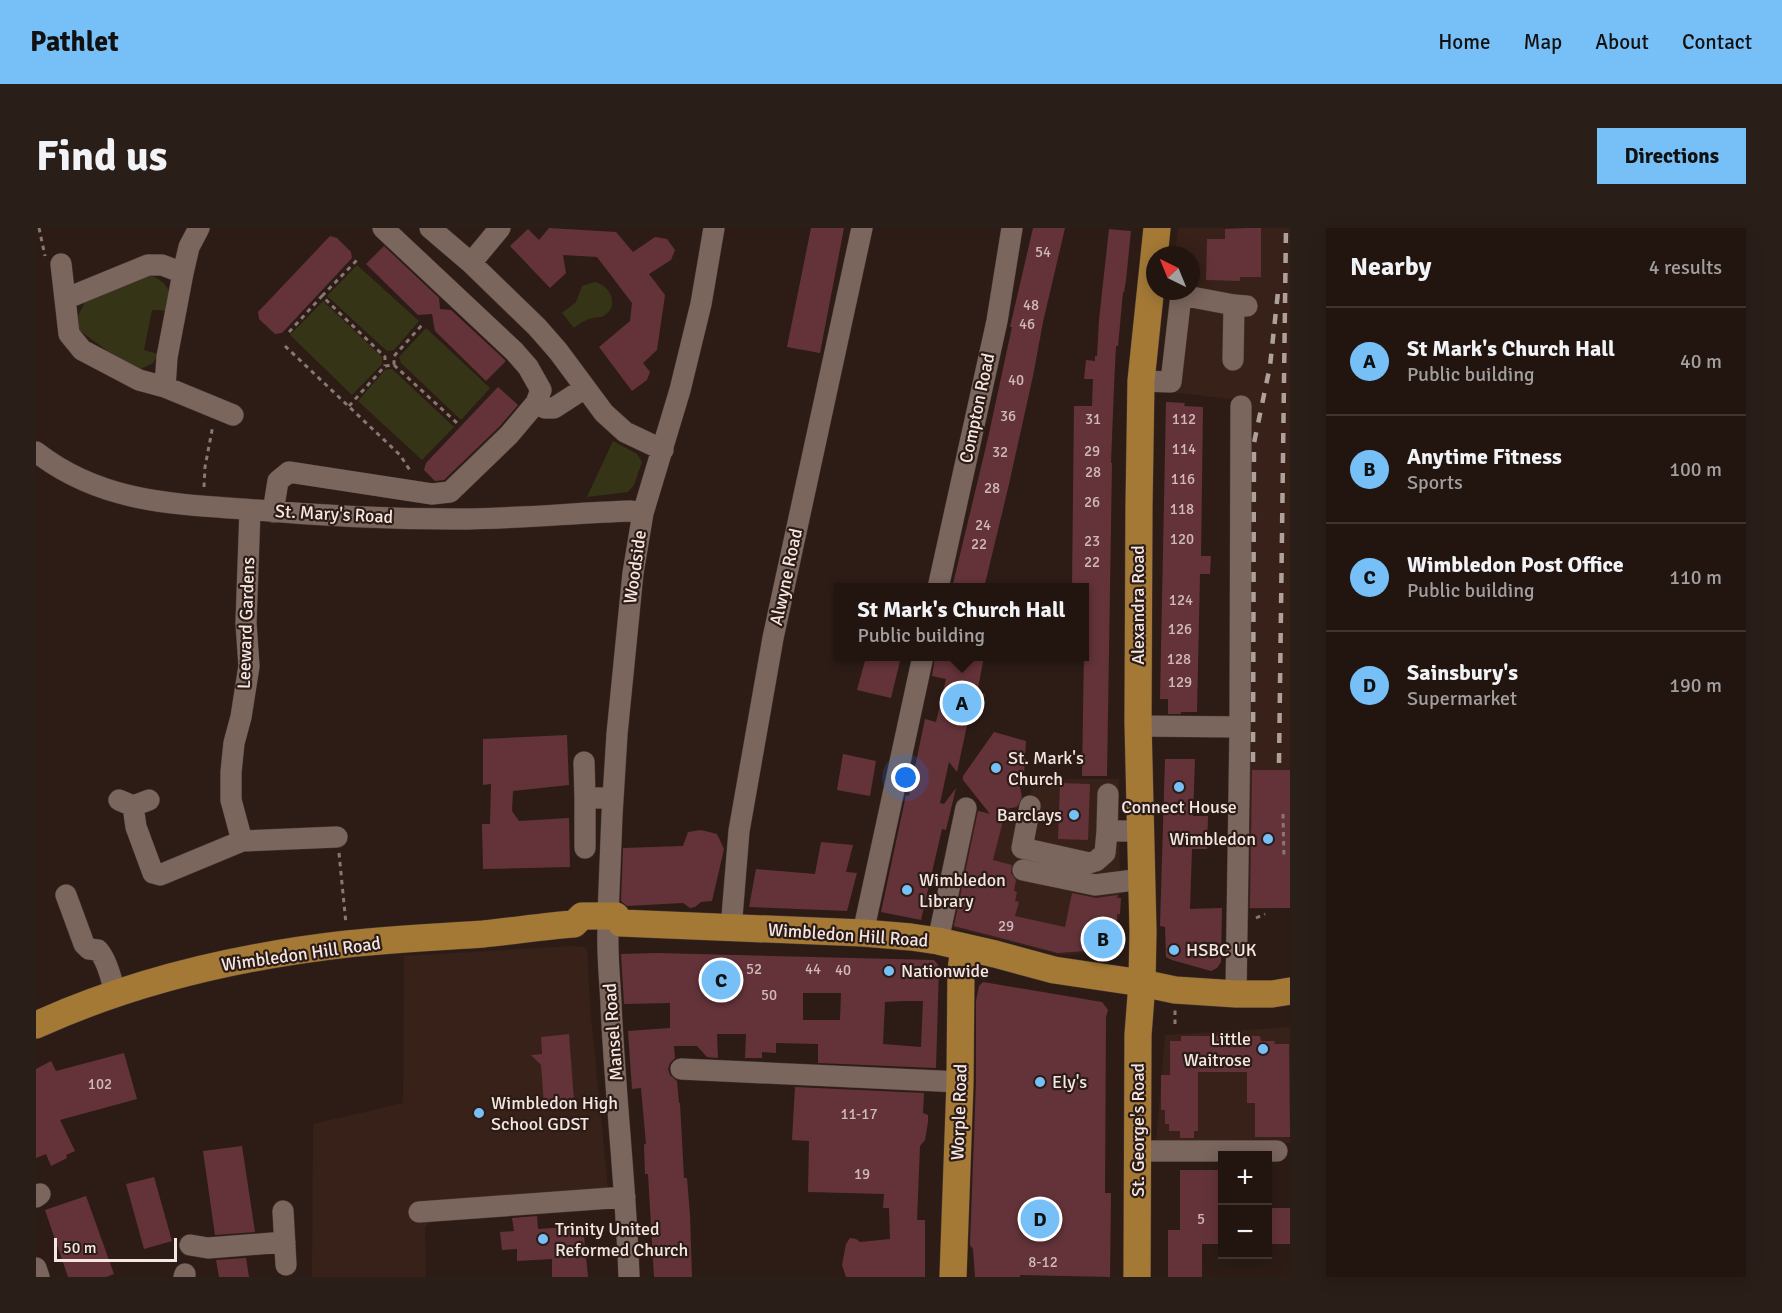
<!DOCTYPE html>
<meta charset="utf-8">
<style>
:root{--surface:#221510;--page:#2a1e19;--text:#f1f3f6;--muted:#a29f9f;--line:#3f3430;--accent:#77c0f7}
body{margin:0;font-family:Signika,sans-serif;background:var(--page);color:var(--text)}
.controls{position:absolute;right:18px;bottom:18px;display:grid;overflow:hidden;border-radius:0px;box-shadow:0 3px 15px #0003}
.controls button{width:54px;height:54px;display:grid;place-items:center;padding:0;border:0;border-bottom:2px solid var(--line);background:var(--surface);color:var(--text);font:30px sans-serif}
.compass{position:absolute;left:1110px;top:18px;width:54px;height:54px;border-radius:50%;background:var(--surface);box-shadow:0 3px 15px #0003;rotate:317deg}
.scale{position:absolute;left:18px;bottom:15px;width:123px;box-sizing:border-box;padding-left:6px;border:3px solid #f4e7e3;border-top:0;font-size:16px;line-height:21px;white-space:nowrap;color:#f4e7e3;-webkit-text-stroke:4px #2d1c16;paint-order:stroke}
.you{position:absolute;left:870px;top:550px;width:21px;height:21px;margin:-15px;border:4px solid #fff;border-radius:50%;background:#1a73e8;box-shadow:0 0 0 9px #1a73e833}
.badge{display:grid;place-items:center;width:39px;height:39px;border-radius:50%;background:var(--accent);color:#111;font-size:20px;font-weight:700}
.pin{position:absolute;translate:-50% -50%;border:3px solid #fff;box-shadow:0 2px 6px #0006}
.popup{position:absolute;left:798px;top:355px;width:255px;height:78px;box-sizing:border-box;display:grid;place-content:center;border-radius:0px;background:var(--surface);filter:drop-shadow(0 2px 4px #0005);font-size:20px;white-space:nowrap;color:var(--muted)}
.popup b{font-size:22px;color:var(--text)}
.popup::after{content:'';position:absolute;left:50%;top:100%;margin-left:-12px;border:12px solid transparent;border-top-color:var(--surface)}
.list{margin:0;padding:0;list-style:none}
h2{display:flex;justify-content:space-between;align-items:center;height:78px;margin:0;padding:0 24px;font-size:26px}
h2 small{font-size:20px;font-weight:400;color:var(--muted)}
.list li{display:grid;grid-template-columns:39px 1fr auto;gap:18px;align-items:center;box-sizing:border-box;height:108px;padding:0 24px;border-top:2px solid var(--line)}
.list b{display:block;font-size:22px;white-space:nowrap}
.list p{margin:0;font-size:20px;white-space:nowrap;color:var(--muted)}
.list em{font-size:20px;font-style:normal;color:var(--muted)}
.map{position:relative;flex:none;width:1254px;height:1049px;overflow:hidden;border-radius:0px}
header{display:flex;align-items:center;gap:36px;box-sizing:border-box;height:84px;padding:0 30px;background:var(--accent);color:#111}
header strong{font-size:28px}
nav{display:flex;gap:33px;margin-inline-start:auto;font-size:21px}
.intro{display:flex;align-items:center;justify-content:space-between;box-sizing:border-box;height:144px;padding:0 36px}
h1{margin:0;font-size:42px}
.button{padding:15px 27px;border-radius:0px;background:var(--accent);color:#111;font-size:21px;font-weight:700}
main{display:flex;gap:36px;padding:0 36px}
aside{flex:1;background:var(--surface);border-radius:0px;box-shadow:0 3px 15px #0003}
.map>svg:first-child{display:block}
.built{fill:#382118}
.green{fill:#353416}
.building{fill:#64333a;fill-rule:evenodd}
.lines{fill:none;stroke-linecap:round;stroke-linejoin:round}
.minor-casing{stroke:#463834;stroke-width:22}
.major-casing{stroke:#463834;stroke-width:28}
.path{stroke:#877873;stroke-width:3;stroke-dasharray:4.5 4.5;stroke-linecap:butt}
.minor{stroke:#7b665e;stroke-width:21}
.major{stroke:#a47936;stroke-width:27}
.rail{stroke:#aea09b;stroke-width:4.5;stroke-dasharray:10 10;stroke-linecap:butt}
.poi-dot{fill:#77c0f7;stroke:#2d1c16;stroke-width:2}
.labels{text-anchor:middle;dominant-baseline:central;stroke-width:4.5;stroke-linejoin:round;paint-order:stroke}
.number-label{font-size:15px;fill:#d0bab9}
.street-label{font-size:18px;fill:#f4e7e3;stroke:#2d1c16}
.poi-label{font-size:18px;fill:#f4e7e3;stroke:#2d1c16;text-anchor:start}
</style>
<header>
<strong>Pathlet</strong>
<nav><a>Home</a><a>Map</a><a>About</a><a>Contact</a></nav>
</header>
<div class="intro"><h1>Find us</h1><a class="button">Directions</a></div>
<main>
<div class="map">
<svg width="1254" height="1049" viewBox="0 0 1254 1049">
<rect width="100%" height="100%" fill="#2d1c16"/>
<path class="built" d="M1142,0H1254V680L1207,681L1208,214L1215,173L1123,163L1135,63H1155V27H1139Z
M998,551H1083L1084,688L1075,714L1068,721L1060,726L1025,727L910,698L937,581L988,593Z
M535,718L548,719L551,722L555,789L572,960L403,988L389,999L390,1049H276L277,896L367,875L368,728Z
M1254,799V915L1120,914L1129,807Z"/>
<path class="green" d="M321,37L383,93L358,122L351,123L291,68Z
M112,46C133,55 135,62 135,83L116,82L108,122L122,126L117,135L105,141L89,136L43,102L42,88L49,74Z
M559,54C570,56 581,70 574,82C572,85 569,87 566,89C553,89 547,93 538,100L526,85L540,74L546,58Z
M287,73L346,129V136L316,167L254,107Z
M390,100L454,160L425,192L365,135L363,129Z
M356,141L418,199L386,232L322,173L349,142Z
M577,213L601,226L606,234L598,257L592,264L551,269Z"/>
<path class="building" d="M513,0L580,4L597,24L619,9L631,11L639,22L635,32L613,46L629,67L621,122L607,135L614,144L611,152L596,163L563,119L594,93L596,75L561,29L527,27L530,45L514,60L474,18L492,1L503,12Z
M775,0H808L784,125L751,119Z
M997,0H1029L1007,94L997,148L973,256L948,360H916L952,210L976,99H974Z
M1211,0H1225V49H1204V53L1170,52L1171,11H1189V1Z
M1073,1L1095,3L1090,52L1088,64H1087L1082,118H1080L1078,158L1075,235H1076L1071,548H1046L1049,360H1036L1038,178H1056L1057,151H1048L1050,132L1059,133V128H1061L1063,92Z
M294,8L301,10L315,24L316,30L246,105L239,106L223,91L222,84Z
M348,18L403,70L404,81L415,82L469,132V134L450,153L399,103L396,86L382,87L330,36Z
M462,159L482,177L464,198L408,252L399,253L388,242L390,235Z
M1130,174L1149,175L1148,178L1167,179L1165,328H1175L1174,346H1164L1161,484H1145V486H1132V471H1124Z
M830,429H865L855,470L821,462Z
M899,429H948L941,465L949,466L943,490L933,488L921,544L913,534L904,575L908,576L920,560L910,602L906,601L885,692L845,684L870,567L873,568L889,491L900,494L910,451L896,448Z
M958,504L990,513L988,547L982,549L986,569L981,579L970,581L957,632L976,637L975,645L980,652L978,663L981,664L979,673L983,674L979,688L1029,699L1036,665L1060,670L1082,667L1081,670H1085L1084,686H1081V699H1078L1073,714L1064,722L1022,725L918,698L942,583L954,586L927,552V548Z
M531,507L533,557L477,563L476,583L483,593L533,590L534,639L447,641L446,596H454L455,556L447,557V511Z
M807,526L840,533L834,568L801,562Z
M1129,531H1159L1157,588H1172L1171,621H1156L1154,681L1186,680L1185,734L1181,740L1175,743L1136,732L1130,729L1129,699L1124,698Z
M1216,542H1254V680H1214Z
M1024,555L1054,556L1052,612L1022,611Z
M665,602L681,606L688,621L676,673L665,674L659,679L654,680L647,675L591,678L585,673L587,620L647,618L652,604Z
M785,614L817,617L810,644L821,645L811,683L713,679L720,641L779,646Z
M621,725L898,732L903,738L900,840L782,835V816L740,815V825L726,824V830H709L710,806H681L682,830L671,829L661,818H638L639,830L634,835L632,841L634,847L641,853L643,875H644L648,950H651L654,987L656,1049H618L612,946H609L608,916H610L605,860L596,861L592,803L634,800V775L588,776L585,726ZM767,765H805L804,792H767ZM867,773H887L885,819L847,816L849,774Z
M947,754L1066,774L1072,782L1070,789L1069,965H1075L1074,1049L984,1047V1049H939L937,1021L934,1017L940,854V773L943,758Z
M533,806L538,873L508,877L505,837L495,827L506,826L505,809Z
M1145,808H1224L1225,813H1239L1238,816H1253L1254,909H1219V875H1211V844H1162V903H1158V910H1144V903H1133V896H1129V882H1125V847H1134V813H1145Z
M88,825L101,871L24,892L39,923L30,927L31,930L15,938L10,926L0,930V841L15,833L20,843Z
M759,859L888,865L887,885L892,887V894L889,912L884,918L881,992H889V1049H810L806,1037L810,1016L814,1010L820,1011L824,1014L854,1011L853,980H847L848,966L772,964L773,913L756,912Z
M206,918L219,1004L179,1007L167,923Z
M1144,942H1183V980H1186V1016H1166V1049H1132V1002H1144Z
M118,949L136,1013L108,1021L90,956Z
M50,968L78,1046L70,1049H32L9,982Z
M1232,980H1254V1016H1232Z
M501,988L502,1001L547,998L552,1049H516V1031L481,1033V1021L466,1022L464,1004L478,1003L476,990Z
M210,1030L213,1049H183L180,1032Z"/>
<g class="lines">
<g class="minor-casing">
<path id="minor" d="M394,0L435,35L501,99L522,123L568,185L589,204L627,222
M435,35L464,0
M25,36L29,71
M147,45L153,19L163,0
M1197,132L1198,77
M1105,153L1135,154L1145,67L1198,77L1211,78
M129,159L131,129L147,45L126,37H112L29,71L33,106L46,122L103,152L129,159L197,187
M500,175L509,180H518L549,160
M0,224C67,276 141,276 221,282C287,288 355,291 421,291C479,291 537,285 594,283L607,285
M237,284L242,253L253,244L396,266L414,264L473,207L500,175L505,162L492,139L478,123L347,0
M902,360L961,93L976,0
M1102,498L1204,499
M548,534L549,570H577
M549,570V620
M83,572L97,578L113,572
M97,578L100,599L117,645L124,647L206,613L301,609
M994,578L986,620L1053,635L1060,633L1069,625L1071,603H1105
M1071,603L1072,566
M206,613L195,572V544L198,515L205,489L213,438L210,395L214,282
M987,642L1059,657L1106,651
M30,667L48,716L53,721L62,722C71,732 76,752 79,766
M572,687L576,587L581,506L597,345L607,285L644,162L665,76L678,0
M695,701L703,603L737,410L826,0
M572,703C571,728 574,752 575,776C579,867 590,958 593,1049
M827,705L887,428
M902,713L930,580
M1200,766L1204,499L1205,178
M645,841L924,854
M1102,923H1241
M0,969L4,966
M247,983L250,1037
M383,984L589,969
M154,1017L172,1020L249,1014
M0,1040L3,1049
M148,1049L149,1046"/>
</g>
<g class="major-casing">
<path id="major" d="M585,695L827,705L875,709L902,713L959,726L1018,742L1106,755L1139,762L1200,766H1236L1254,763
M0,797C97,753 205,728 311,716C356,711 402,709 447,706C478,703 508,698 538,696L546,688H580L585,695
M917,1049L924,854L925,742L928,720
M1101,1049L1102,807L1106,755L1107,703L1102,494L1103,278L1105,153L1121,0"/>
</g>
<path class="path" d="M3,0L9,28
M286,68L322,31
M253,104L286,68L349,129V138
M249,118L364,227L375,244
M358,137L421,195
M313,178L349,138L358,137V128L386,97
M168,259L169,239L177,197
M1247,586L1248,631
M303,625L310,696
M1220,690L1229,686
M1079,715L1084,717
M1139,796V782"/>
<use href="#minor" class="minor"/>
<use href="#major" class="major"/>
<path class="rail" d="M1217,534L1218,215L1234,138L1242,64
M1243,535L1250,0"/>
</g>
<g class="poi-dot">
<circle cx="960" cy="540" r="6"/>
<circle cx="1143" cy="559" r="6"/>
<circle cx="1038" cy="587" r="6"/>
<circle cx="1232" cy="611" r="6"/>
<circle cx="871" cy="662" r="6"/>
<circle cx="1138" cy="722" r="6"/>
<circle cx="853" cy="743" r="6"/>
<circle cx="1227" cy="821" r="6"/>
<circle cx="1004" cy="854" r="6"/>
<circle cx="443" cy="885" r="6"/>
<circle cx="507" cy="1011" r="6"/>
</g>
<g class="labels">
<g class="number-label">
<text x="1007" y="24">54</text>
<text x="995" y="77">48</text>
<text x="991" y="96">46</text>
<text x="980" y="152">40</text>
<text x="972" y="188">36</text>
<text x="1057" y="191">31</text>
<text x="1148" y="191">112</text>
<text x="1148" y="221">114</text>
<text x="1056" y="223">29</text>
<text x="964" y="224">32</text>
<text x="1057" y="244">28</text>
<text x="1147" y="251">116</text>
<text x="956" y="260">28</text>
<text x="1056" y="274">26</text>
<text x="1146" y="281">118</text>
<text x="947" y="297">24</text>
<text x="1146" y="311">120</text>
<text x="1056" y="313">23</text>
<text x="943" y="316">22</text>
<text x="1056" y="334">22</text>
<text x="1145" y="372">124</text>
<text x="1144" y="401">126</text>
<text x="1143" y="431">128</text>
<text x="1144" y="454">129</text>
<text x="970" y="698">29</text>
<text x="718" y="741">52</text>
<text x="777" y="741">44</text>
<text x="807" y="742">40</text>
<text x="733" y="767">50</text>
<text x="64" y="856">102</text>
<text x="823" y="886">11-17</text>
<text x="826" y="946">19</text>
<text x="1165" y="991">5</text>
<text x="1007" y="1034">8-12</text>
</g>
<g class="street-label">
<text transform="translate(941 180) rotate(-78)">Compton Road</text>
<text transform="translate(298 286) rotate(3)">St. Mary's Road</text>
<text transform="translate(599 339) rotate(-82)">Woodside</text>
<text transform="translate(750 349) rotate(-78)">Alwyne Road</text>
<text transform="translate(1102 377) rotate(-90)">Alexandra Road</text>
<text transform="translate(210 395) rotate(-88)">Leeward Gardens</text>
<text transform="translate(812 707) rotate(4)">Wimbledon Hill Road</text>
<text transform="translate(265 726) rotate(-8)">Wimbledon Hill Road</text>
<text transform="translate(577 804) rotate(-94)">Mansel Road</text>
<text transform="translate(923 884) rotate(-88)">Worple Road</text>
<text transform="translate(1102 902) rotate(-90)">St. George's Road</text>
</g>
<g class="poi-label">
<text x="972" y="530">St. Mark's<tspan x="972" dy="21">Church</tspan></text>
<text x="1143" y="579" text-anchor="middle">Connect House</text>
<text x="1026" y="587" text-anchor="end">Barclays</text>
<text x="1220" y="611" text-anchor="end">Wimbledon</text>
<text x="883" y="652">Wimbledon<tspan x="883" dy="21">Library</tspan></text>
<text x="1150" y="722">HSBC UK</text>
<text x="865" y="743">Nationwide</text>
<text x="1215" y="811" text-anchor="end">Little<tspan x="1215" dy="21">Waitrose</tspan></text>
<text x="1016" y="854">Ely's</text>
<text x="455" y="875">Wimbledon High<tspan x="455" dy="21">School GDST</tspan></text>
<text x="519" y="1001">Trinity United<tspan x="519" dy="21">Reformed Church</tspan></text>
</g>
</g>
</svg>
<div class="controls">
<button>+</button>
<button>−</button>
</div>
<svg class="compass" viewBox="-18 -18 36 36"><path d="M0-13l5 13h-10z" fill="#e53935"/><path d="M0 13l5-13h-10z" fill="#a29f9f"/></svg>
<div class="scale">50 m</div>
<div class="you"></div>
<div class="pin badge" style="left:926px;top:475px">A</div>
<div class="popup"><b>St Mark's Church Hall</b>Public building</div>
<div class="pin badge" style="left:1067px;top:711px">B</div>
<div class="pin badge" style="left:685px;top:752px">C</div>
<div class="pin badge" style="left:1004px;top:991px">D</div>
</div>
<aside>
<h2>Nearby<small>4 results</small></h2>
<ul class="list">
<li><span class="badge">A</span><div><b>St Mark's Church Hall</b><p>Public building</p></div><em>40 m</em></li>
<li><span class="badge">B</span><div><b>Anytime Fitness</b><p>Sports</p></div><em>100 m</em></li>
<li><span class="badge">C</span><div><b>Wimbledon Post Office</b><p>Public building</p></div><em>110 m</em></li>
<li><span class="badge">D</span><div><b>Sainsbury's</b><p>Supermarket</p></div><em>190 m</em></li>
</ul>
</aside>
</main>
